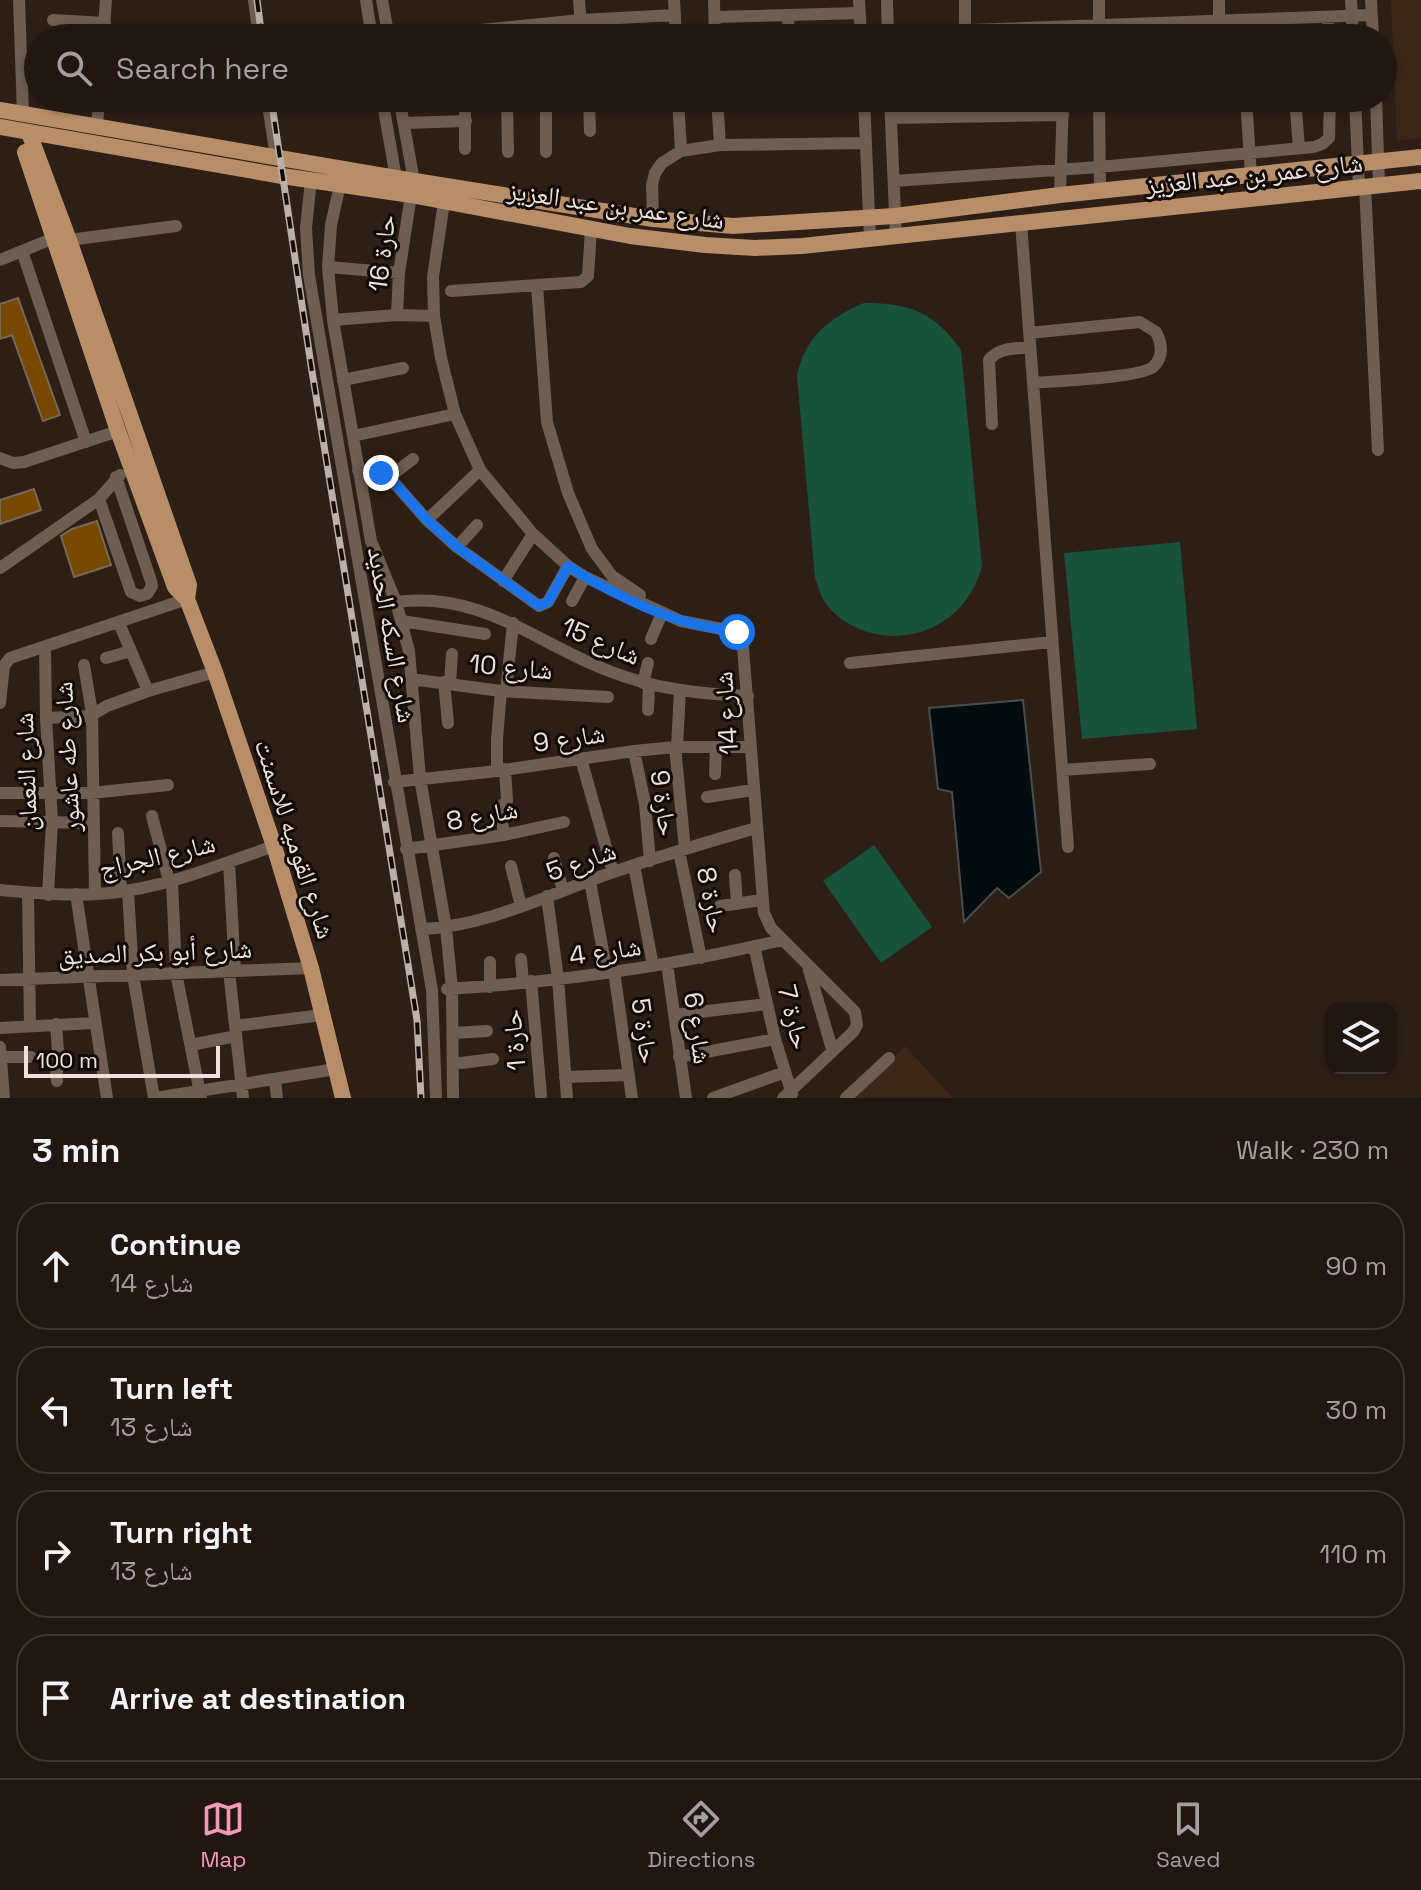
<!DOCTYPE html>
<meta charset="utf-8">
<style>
:root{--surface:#221710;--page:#2a2019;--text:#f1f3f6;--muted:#a29f9f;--line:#3f3630;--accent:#f09ab7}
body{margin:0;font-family:"Space Grotesk","Noto Naskh Arabic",sans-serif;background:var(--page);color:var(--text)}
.controls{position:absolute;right:24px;bottom:24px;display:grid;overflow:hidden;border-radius:16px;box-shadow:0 2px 6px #0004}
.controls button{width:72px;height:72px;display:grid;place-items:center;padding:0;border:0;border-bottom:2px solid var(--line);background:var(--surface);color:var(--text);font:40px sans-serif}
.scale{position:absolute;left:24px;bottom:20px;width:196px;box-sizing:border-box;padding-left:8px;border:4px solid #ece2db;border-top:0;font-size:22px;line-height:28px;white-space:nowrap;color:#ece2db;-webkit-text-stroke:6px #110a06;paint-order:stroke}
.stop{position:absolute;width:24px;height:24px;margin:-18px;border:6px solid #1a73e8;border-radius:50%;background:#fff}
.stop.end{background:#1a73e8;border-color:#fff;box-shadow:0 2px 8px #0008}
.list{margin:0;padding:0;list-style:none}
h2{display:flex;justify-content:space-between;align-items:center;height:104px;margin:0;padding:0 32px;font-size:34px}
h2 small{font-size:26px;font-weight:400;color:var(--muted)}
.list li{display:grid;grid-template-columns:52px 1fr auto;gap:24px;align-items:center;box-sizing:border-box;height:128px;margin:0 16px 16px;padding:0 16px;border:2px solid var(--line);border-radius:32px}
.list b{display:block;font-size:30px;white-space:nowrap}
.list p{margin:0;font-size:26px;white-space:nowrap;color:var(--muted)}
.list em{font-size:26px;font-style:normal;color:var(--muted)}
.icon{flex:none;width:44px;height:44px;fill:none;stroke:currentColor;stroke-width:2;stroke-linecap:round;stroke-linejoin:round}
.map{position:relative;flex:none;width:1421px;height:1098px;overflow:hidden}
.search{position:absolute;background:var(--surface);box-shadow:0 2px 6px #0004;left:24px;right:24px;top:24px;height:88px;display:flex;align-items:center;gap:20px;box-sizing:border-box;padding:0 28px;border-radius:44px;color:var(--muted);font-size:30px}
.sheet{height:680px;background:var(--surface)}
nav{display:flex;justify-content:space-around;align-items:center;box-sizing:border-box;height:112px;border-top:2px solid var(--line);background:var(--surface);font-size:22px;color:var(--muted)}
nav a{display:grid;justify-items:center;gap:4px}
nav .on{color:var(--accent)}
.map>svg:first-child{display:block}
.built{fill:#3b2718}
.green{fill:#19523a}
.water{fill:#030d10;stroke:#494d4d;stroke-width:2}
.building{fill:#764800;stroke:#77695a;stroke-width:2}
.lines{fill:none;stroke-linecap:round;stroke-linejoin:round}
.minor{stroke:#6e5d51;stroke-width:12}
.major{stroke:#b78e68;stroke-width:16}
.rail-casing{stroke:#bcb1a9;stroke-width:7}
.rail{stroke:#110a06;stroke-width:4;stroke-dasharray:12;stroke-linecap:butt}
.route{stroke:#1a73e8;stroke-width:10}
.labels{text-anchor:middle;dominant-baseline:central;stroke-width:6;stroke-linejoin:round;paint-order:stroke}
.street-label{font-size:26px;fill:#ece2db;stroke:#110a06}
</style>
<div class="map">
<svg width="1421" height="1098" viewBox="0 0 1421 1098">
<rect width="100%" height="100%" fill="#2d1f15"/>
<path class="built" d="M1391,0H1421V138L1397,141Z
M905,1046L953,1098H853Z"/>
<path class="green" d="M864,303C910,303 934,312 961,350L982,566C968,622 910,651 857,628C844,622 832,613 824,601C820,594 818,585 815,578L797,376C805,337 829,318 864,303Z
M1180,542L1197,729L1082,739L1064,553Z
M874,845L932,927L881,963L823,881Z"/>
<path class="water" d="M1023,700L1041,872L1009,898L997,888L964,922L952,792L938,789L929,708Z"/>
<path class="building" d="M18,298L60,415L43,421L12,335L0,339V304Z
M34,489L41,510L0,524V500Z
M97,521L111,565L74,577L61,536L72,529Z"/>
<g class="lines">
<path class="minor" d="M19,0L23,114
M254,0L259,38
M366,0L372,38
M382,0L389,38
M579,0L582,38
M674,0L676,38
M714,0L715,38
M859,0L861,38
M887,0L888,38
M965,0V30
M1099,0V38
M1351,0L1353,38
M1371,0L1373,38
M788,15L789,38
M715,17L860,13
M1328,17V38
M1287,18L1289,38
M53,20L105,23
M1243,20L1244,38
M1219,21V0
M888,33L1371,15
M103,38L106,0
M402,38L581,20L675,15
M267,98L276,157
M382,98L396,178
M399,98L414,181
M465,98V149
M507,98L508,152
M546,98V152
M589,98L590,131
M678,98L681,151
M717,98L720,145
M864,98L870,239
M890,98L896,236
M1099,98L1100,191
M1246,98L1251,176
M1295,98L1299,148
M1355,98L1359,187
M1376,98L1379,185
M589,100L621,98
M718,104L855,98
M891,118L1063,115
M404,123L466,121
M97,127L99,98
M311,180L306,228L309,275L432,990L436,1098
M894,181L1099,167L1314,147L1322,144L1329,138L1330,98
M340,185L331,225L328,267L333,320L371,541L396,602L409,651L420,778L446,928L452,989L453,1098
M1365,186L1378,450
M1060,195L1063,98
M444,202L433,277L434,316L441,358L455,414L480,470L533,534L568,566L585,577L681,621L737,632L742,635L764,913L771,928L855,1012L857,1025L853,1032L783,1098
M653,219L652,185L655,173L662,163L681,151L720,145L866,143
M1021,223L1068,847
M22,251L86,442
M0,260L49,240H69L176,226
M328,267L399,273
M537,286L547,422L568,493L592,549L612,576L640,595
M451,291L581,282L588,276L591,229
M397,315L399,273L411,195
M333,320L397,315L434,316
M1029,333L1140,322L1156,332C1162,344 1164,357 1153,367C1140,378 1054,381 1033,383
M343,380L403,368
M992,424L989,360C999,347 1015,349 1030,347
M353,436L455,414
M0,458L13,463L24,462L118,431
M358,470L376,471L389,477L427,520L457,547L539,606L548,602L568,566
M389,477L413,459
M99,499L131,592L140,596L147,594L152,586L151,581L116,477
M427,520L480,470
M457,547L477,525
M0,568L99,499L120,475
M503,581L533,534
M572,601L585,577
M396,602C482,591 534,642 609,671C654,689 700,694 748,696
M402,621L485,634
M119,623L148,691
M651,639L662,613
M45,647L46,718L52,821L48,895
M106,658L131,651
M850,663L1052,642
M84,665L92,713L95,893
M411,679L501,691L608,697
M444,682L448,723
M450,683L452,654
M643,683L648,663
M506,691L513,623
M0,703L4,666L10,658L187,599
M648,710L649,685
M46,718L90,716L107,706L148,691L215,672
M675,747L685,849
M677,747L680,690
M634,751L645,804L650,861
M581,759L613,872
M1062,770L1150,764
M497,771V739L501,691
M715,774L716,747
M394,782L497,771L634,751L675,747H751
M0,793H91L168,785
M707,797L753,790
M152,816L169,881
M0,821L93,823
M118,833L121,891
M504,835L500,807L507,801L505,769
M406,849L504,835L564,822
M679,851L701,958
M554,858L563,891
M229,862L235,971
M634,865L653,966
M511,866L521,906
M735,875L737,904
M172,881L176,973L201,1098
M590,881L607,973
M0,890C43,894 88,898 131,890C180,882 227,862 274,846
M128,891L133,975L154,1098
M28,893L30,1026
M76,894L107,1098
M547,896L558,979L567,1098
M720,906L762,900
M421,929C480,927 537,900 591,880C645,860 701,844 756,828
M754,946L775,1039L792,1094
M521,959L523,983
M490,962V987
M667,964L686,1098
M809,970L832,1049
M229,971L243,1098
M614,971L632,1098
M0,980L311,968
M531,981L541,1095
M447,989C560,982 672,966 782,940
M674,1015L767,1004
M56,1024L59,1065L56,1074L57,1081
M235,1026L322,1015
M0,1028L94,1023
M454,1033L487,1031
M191,1045L236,1036
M0,1047L4,1098
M1,1057H31
M679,1057L775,1039
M453,1064L493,1059
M565,1077L629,1075
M275,1080L277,1098
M155,1098L336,1069
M713,1098L785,1072
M846,1098L889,1058"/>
<path class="major" d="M0,110L396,178L653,219L733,226L895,216L1060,195L1421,157
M0,127L282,176L411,195L630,236L705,245L755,248L802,246L1421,181
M29,133L69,240L189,585L187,599L215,672L274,846L311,968L343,1098
M25,152L118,431L175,587L187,599"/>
<g class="rail-casing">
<path id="rail" d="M257,0L262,38
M271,98L311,365L417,1020L421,1098"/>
</g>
<use href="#rail" class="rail"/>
</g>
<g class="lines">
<path class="route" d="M381,473L389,477L427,520L457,547L539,606L548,602L568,566C599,586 651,613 687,622C703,627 720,629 737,632"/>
</g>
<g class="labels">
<g class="street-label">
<text transform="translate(1254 174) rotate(-6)">شارع عمر بن عبد العزيز</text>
<text transform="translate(616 205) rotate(8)">شارع عمر بن عبد العزيز</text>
<text transform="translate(382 253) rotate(-83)">حارة 16</text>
<text transform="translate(392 635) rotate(80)">شارع السكه الحديد</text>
<text transform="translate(601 641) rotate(23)">شارع 15</text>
<text transform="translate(511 667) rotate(5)">شارع 10</text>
<text transform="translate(726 713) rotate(-94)">شارع 14</text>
<text transform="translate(569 738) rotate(-8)">شارع 9</text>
<text transform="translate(67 757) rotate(-93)">شارع طه عاشور</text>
<text transform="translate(26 772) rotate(-92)">شارع النعمان</text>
<text transform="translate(664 803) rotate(82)">حارة 9</text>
<text transform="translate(482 815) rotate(-10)">شارع 8</text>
<text transform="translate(295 839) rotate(72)">شارع القوميه للاسمنت</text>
<text transform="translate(157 856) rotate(-13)">شارع الجراج</text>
<text transform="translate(581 861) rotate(-19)">شارع 5</text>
<text transform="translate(712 900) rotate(79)">حارة 8</text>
<text transform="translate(605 951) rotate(-8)">شارع 4</text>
<text transform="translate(155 952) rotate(-2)">شارع أبو بكر الصديق</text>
<text transform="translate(794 1017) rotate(76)">حارة 7</text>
<text transform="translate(698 1028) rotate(82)">شارع 6</text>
<text transform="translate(645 1031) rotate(82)">حارة 5</text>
<text transform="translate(514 1040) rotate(-95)">حارة 1</text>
</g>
</g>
</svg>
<div class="controls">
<button><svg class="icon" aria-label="layers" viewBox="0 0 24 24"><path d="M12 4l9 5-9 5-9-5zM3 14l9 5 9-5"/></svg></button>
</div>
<div class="scale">100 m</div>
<div class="stop" style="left:737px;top:632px"></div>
<div class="stop end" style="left:381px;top:473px"></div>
<div class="search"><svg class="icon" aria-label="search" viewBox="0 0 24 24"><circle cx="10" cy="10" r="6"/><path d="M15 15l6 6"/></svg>Search here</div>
</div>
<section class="sheet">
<h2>3 min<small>Walk · 230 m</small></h2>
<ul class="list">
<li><svg class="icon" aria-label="ahead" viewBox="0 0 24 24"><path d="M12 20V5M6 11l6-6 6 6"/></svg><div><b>Continue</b><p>شارع 14</p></div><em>90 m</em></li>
<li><svg class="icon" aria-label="left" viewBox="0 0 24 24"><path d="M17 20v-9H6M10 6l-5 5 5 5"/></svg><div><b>Turn left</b><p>شارع 13</p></div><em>30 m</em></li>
<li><svg class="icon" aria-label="right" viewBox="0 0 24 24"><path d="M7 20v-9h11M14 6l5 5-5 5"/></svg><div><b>Turn right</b><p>شارع 13</p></div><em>110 m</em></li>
<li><svg class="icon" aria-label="arrive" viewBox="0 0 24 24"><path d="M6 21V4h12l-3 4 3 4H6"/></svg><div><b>Arrive at destination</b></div></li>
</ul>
</section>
<nav>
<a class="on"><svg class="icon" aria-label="map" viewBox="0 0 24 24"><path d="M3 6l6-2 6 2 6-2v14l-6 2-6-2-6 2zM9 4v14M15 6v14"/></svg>Map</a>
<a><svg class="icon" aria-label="directions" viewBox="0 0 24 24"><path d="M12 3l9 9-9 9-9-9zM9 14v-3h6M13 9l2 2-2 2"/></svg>Directions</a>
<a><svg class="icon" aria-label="saved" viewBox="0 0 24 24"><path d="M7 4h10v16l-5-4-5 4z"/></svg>Saved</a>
</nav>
